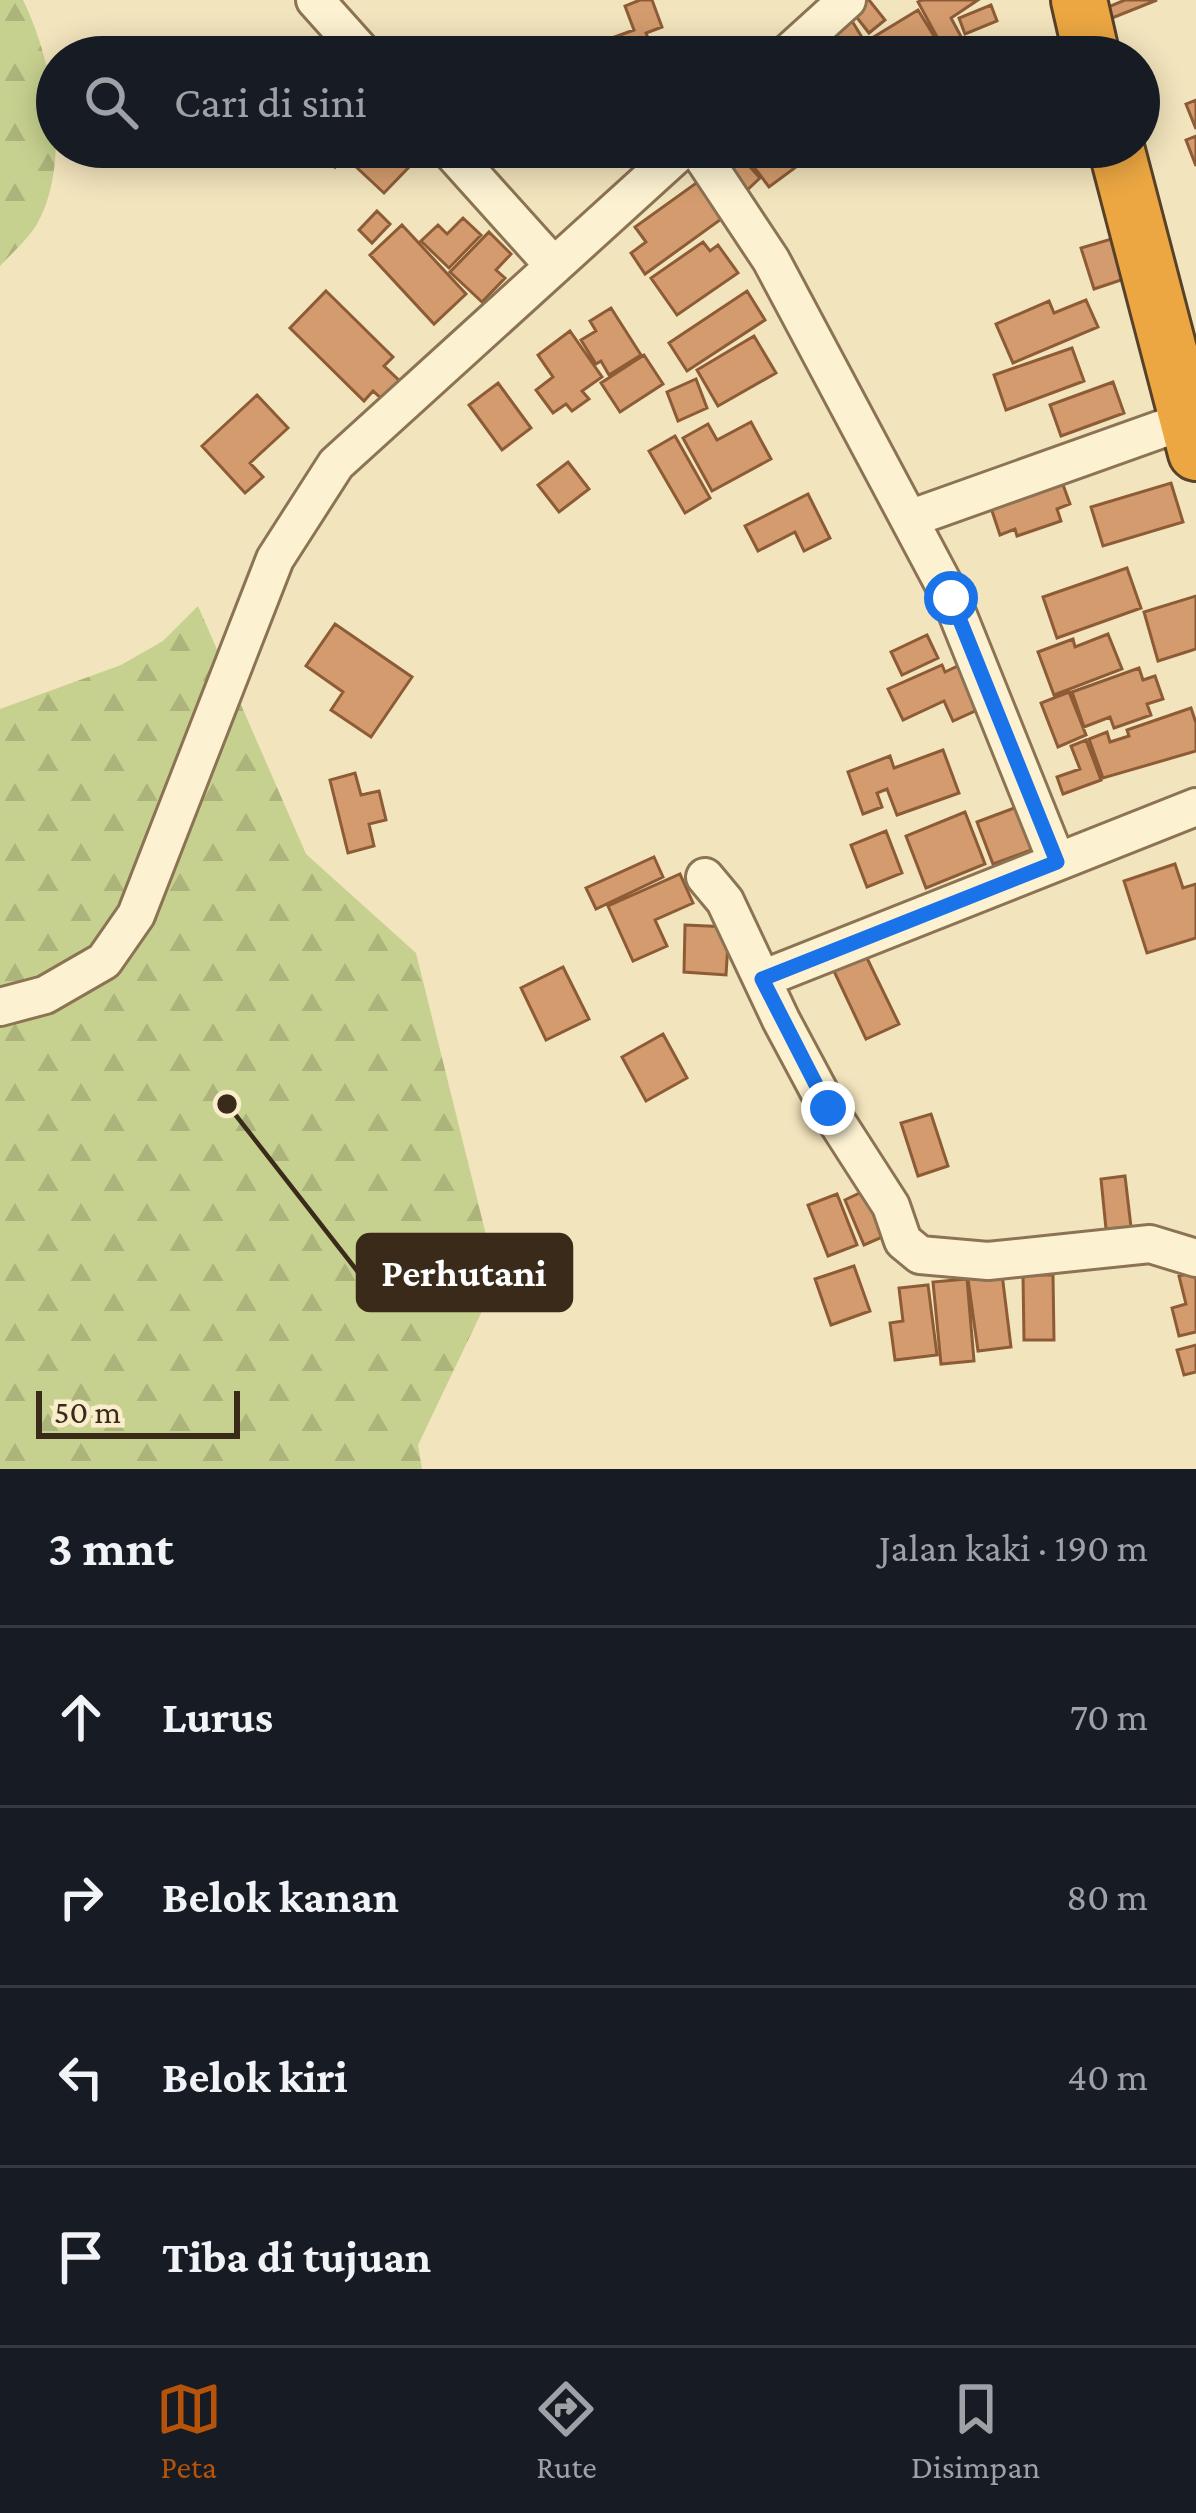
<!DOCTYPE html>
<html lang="id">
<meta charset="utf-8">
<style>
:root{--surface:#171b24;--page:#20242c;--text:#f1f3f6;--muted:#9ea1a6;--line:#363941;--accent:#b45309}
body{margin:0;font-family:"Crimson Pro",serif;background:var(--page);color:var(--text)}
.scale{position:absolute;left:36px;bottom:30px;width:204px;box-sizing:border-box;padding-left:12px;border:6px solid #392a1a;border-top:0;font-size:33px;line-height:42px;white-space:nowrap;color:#392a1a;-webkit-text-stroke:9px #f9edcc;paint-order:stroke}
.stop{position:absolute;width:36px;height:36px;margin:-27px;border:9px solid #1a73e8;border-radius:50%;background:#fff}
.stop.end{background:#1a73e8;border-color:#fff;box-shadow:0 3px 12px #0008}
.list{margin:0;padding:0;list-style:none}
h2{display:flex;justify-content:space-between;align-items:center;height:156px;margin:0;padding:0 48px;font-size:51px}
h2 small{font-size:39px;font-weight:400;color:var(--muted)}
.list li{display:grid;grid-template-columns:78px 1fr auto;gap:36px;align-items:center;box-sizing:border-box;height:180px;padding:0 48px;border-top:3px solid var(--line)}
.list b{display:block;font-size:45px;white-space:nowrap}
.list em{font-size:39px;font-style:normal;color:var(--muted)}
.icon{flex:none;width:66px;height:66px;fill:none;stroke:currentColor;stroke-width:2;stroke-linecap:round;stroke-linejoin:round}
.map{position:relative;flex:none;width:1196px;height:1469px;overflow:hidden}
.search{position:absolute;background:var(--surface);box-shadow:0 6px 30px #0003;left:36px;right:36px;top:36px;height:132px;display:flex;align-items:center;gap:30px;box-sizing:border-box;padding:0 42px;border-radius:66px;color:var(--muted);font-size:45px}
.sheet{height:876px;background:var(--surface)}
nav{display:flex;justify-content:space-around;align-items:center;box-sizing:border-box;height:168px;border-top:3px solid var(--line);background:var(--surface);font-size:33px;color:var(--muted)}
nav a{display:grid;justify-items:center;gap:6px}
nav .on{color:var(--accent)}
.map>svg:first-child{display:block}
.forest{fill:url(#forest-firs)}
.building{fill:#d49c6e;stroke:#8d5c37;stroke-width:3}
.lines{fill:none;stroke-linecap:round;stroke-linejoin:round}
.minor-casing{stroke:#8b7354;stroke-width:42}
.highway-casing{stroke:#584129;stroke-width:60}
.minor{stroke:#fcf1d0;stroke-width:36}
.highway{stroke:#eca742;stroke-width:54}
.route{stroke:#1a73e8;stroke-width:15}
.leader{fill:none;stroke:#392a1a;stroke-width:4.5}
.callout-dot{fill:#392a1a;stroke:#f9edcc;stroke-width:4.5}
.callout{fill:#392a1a;stroke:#392a1a;stroke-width:4.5}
.callout-label{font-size:39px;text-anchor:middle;font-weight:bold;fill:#fff}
</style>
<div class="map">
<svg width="1196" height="1469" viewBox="0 0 1196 1469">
<defs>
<pattern id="forest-firs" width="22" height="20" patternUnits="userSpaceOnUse" patternTransform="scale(3)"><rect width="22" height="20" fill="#c7d18f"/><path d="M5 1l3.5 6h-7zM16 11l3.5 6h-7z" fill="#acb47b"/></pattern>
</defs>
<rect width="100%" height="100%" fill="#f2e4bc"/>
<path class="forest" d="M0,0H23C53,61 72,162 37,224C28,239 12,253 0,266Z
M198,606L306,854L416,953L491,1255L483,1309L418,1445L422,1469H0V709L121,665L163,641Z"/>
<path class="building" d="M640,0H652L662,27L646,33L655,56L671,50L674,57H603L598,43L634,30L625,6Z
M863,0H869L885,20L869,33L851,10Z
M922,0H978L951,18L972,57H948L918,2Z
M1125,0H1157L1112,18L1108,7Z
M991,5L997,21L965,34L959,18Z
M918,10L945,54L876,57L867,41Z
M852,21L874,57H835L824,38Z
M1050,45L1055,57H1022Z
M1196,100V129L1186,104Z
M1196,136V166L1186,140Z
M318,147H358L335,167Z
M370,147H379L387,155L392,151L409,167L384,193L354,165Z
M721,147H732L760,178L742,195L708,159Z
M741,147H773L753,162Z
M782,147H823L769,187L754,167Z
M706,176L731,212L645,274L631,253L646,242L635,227Z
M377,211L390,224L372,243L359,230Z
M463,218L481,235L449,268L421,241L438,225L447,234Z
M402,225L466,294L434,324L370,255Z
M489,232L511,254L496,270L505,278L482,302L450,272Z
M1118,237L1130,277L1094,289L1081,248Z
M703,242L710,251L718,245L738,273L677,315L651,278Z
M326,291L393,357L384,366L403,384L385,402L373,391L364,401L290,328Z
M747,291L765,320L687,371L669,343Z
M1086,300L1098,327L1013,363L996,324L1049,301L1054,313Z
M611,308L641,355L609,375L601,361L596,364L581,340L596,331L590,321Z
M570,331L602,377L582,391L589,399L572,411L566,404L553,413L536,390L553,377L538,355Z
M754,336L776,373L718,406L697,370Z
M1072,348L1084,381L1006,410L994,375Z
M644,355L663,384L620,412L601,383Z
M696,379L707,408L678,421L667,392Z
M1113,382L1124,413L1061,436L1050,405Z
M498,383L531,428L502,450L469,405Z
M257,395L288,428L250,463L263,477L245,493L202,446Z
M751,422L771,459L712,491L683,438L708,424L717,440Z
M675,436L710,498L685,513L649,451Z
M568,462L589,489L559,512L538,485Z
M1062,482L1070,504L1057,509L1061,521L1017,536L1015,529L1000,535L988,499Z
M1171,483L1183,522L1103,546L1091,507Z
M808,494L830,538L804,551L795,532L758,551L745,526Z
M1127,568L1141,608L1057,638L1043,597Z
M1196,596V649L1158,661L1144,612Z
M335,624L412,677L371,737L331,710L343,692L306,666Z
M1108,634L1122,669L1054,695L1038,652L1073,639L1075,647Z
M927,635L938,658L902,675L891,652Z
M966,662L986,706L953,721L944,701L903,720L888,689L942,665L945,672Z
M1139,668L1143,680L1155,676L1163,699L1147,704L1151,715L1114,728L1110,717L1084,727L1072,692Z
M1069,692L1086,735L1058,747L1041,703Z
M1191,708L1196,723V751L1103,778L1089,739L1107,732L1110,742L1129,736L1127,730Z
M1086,740L1101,780L1063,794L1057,777L1080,769L1071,746Z
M943,750L959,793L897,815L887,789L877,793L882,807L863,814L848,772L890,756L894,768Z
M355,773L361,795L379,791L386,820L369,824L374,846L348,853L330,780Z
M1025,804L1042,846L993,864L977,822Z
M965,812L985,864L926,888L906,836Z
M886,831L902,873L867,887L851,845Z
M654,857L663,877L596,909L586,888Z
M1175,864L1183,888L1196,884V938L1147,953L1124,881Z
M680,874L693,903L655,920L667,946L633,961L608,906Z
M685,925L729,927L726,975L684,972Z
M864,952L899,1024L866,1039L832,967Z
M563,967L589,1019L546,1040L521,988Z
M663,1034L687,1078L646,1101L622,1057Z
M931,1114L948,1166L918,1176L901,1123Z
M1125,1176L1131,1227L1106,1229L1101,1179Z
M868,1189L887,1235L864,1245L845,1200Z
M837,1194L857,1245L828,1256L808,1205Z
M854,1266L870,1311L831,1325L815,1279Z
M1196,1272V1332L1179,1336L1172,1308L1186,1304L1179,1276Z
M1002,1274L1011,1347L978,1351L968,1279Z
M1023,1275H1053L1054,1340H1024Z
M967,1279L974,1361L941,1364L933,1282Z
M928,1285L937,1355L895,1360L890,1323L903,1321L899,1288Z
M1196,1345V1372L1184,1375L1177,1350Z"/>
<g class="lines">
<g class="minor-casing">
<path id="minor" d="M315,0L366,57
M784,57L847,0
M447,147L554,266
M696,147L771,260L951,598L1057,862
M909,519L1187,420
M705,877L725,901L781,1020L828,1108L891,1206L903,1241L920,1255L988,1261L1150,1244L1196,1258
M762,979L1196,807
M0,1007L45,995L104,961L136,915L275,559L336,464L685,147"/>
</g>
<g class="highway-casing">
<path id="highway" d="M1079,0L1092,57
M1116,147L1196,453"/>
</g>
<use href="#minor" class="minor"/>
<use href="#highway" class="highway"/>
</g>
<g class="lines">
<path class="route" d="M828,1108L762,979L1057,862L951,598"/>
</g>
<path class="leader" d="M227 1104L358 1272"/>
<circle class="callout-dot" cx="227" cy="1104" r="12"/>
<rect class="callout" x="358" y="1235" width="213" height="75" rx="12"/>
<g class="callout-label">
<text x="464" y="1286">Perhutani</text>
</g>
</svg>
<div class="scale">50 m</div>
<div class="stop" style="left:951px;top:598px"></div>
<div class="stop end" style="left:828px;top:1108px"></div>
<div class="search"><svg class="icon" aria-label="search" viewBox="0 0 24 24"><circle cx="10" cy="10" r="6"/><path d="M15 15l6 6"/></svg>Cari di sini</div>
</div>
<section class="sheet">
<h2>3 mnt<small>Jalan kaki · 190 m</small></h2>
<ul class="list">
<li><svg class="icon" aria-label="ahead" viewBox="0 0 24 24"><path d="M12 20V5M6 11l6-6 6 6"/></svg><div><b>Lurus</b></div><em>70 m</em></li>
<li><svg class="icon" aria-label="right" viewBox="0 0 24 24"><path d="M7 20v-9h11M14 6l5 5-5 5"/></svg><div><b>Belok kanan</b></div><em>80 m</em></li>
<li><svg class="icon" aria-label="left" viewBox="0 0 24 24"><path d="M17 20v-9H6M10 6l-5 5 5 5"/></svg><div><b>Belok kiri</b></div><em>40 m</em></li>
<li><svg class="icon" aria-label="arrive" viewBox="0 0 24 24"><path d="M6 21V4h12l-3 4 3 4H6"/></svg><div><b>Tiba di tujuan</b></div></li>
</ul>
</section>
<nav>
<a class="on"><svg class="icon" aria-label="map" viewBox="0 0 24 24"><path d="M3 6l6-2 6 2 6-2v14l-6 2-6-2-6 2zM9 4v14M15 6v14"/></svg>Peta</a>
<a><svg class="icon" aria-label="directions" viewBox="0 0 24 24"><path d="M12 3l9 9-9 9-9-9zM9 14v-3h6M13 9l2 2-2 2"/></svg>Rute</a>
<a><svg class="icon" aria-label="saved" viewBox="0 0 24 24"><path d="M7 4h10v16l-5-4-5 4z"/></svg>Disimpan</a>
</nav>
